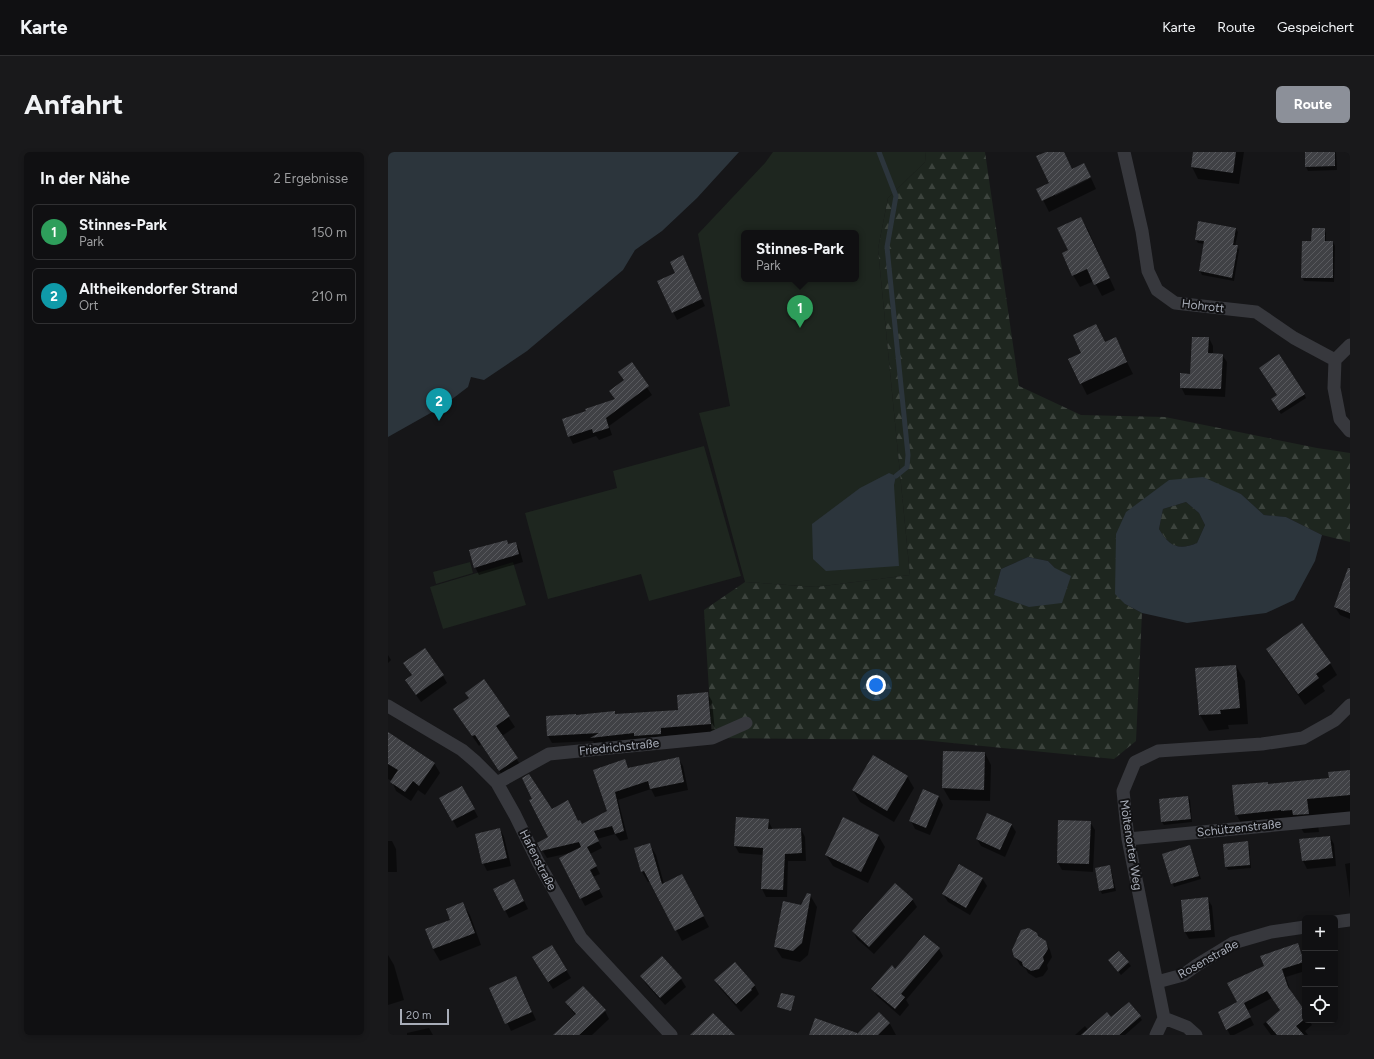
<!DOCTYPE html>
<html lang="de">
<meta charset="utf-8">
<style>
:root{--surface:#101012;--page:#19191b;--text:#f1f3f6;--muted:#9c9d9f;--line:#303032;--accent:#8c9099}
body{margin:0;font-family:Figtree,sans-serif;background:var(--page);color:var(--text)}
.controls{position:absolute;right:12px;bottom:12px;display:grid;overflow:hidden;border-radius:6px;box-shadow:0 2px 6px #0003}
.controls button{width:36px;height:36px;display:grid;place-items:center;padding:0;border:0;border-bottom:1px solid var(--line);background:var(--surface);color:var(--text);font:20px sans-serif}
.scale{position:absolute;left:12px;bottom:10px;width:49px;box-sizing:border-box;padding-left:4px;border:2px solid #a8adb8;border-top:0;font-size:11px;line-height:14px;white-space:nowrap;color:#a8adb8;-webkit-text-stroke:3px #111113;paint-order:stroke}
.you{position:absolute;left:488px;top:533px;width:14px;height:14px;margin:-10px;border:3px solid #fff;border-radius:50%;background:#1a73e8;box-shadow:0 0 0 6px #1a73e833}
.badge{display:grid;place-items:center;width:26px;height:26px;border-radius:50%;background:var(--accent);color:#fff;font-size:13px;font-weight:700}
.pin{position:absolute;translate:-50% -33px;filter:drop-shadow(0 1px 2px #0008)}
.pin::after{content:'';position:absolute;top:21px;width:14px;height:12px;background:inherit;clip-path:polygon(0 0,100% 0,50% 100%)}
.popup{position:absolute;left:353px;top:78px;width:118px;height:52px;box-sizing:border-box;display:grid;place-content:center;border-radius:6px;background:var(--surface);filter:drop-shadow(0 1px 3px #0005);font-size:13px;white-space:nowrap;color:var(--muted)}
.popup b{font-size:15px;color:var(--text)}
.popup::after{content:'';position:absolute;left:50%;top:100%;margin-left:-8px;border:8px solid transparent;border-top-color:var(--surface)}
.list{margin:0;padding:0;list-style:none}
h2{display:flex;justify-content:space-between;align-items:center;height:52px;margin:0;padding:0 16px;font-size:17px}
h2 small{font-size:13px;font-weight:400;color:var(--muted)}
.list li{display:grid;grid-template-columns:26px 1fr auto;gap:12px;align-items:center;box-sizing:border-box;height:56px;margin:0 8px 8px;padding:0 8px;border:1px solid var(--line);border-radius:6px}
.list b{display:block;font-size:15px;white-space:nowrap}
.list p{margin:0;font-size:13px;white-space:nowrap;color:var(--muted)}
.list em{font-size:13px;font-style:normal;color:var(--muted)}
.icon{flex:none;width:22px;height:22px;fill:none;stroke:currentColor;stroke-width:2;stroke-linecap:round;stroke-linejoin:round}
.map{position:relative;flex:none;width:962px;height:883px;overflow:hidden;border-radius:6px}
header{display:flex;align-items:center;gap:24px;box-sizing:border-box;height:56px;padding:0 20px;background:var(--surface);border-bottom:1px solid var(--line)}
header strong{font-size:19px}
nav{display:flex;gap:22px;margin-inline-start:auto;font-size:14px}
.intro{display:flex;align-items:center;justify-content:space-between;box-sizing:border-box;height:96px;padding:0 24px}
h1{margin:0;font-size:28px}
.button{padding:10px 18px;border-radius:6px;background:var(--accent);color:#fff;font-size:14px;font-weight:700}
main{display:flex;gap:24px;padding:0 24px}
aside{flex:1;background:var(--surface);border-radius:6px;box-shadow:0 2px 6px #0003}
.map>svg:first-child{display:block}
.green{fill:#1e261f;fill-rule:evenodd}
.forest{fill:url(#forest-firs);fill-rule:evenodd}
.water{fill:#2c353c;fill-rule:evenodd}
.shadow{fill:#0007}
.lines{fill:none;stroke-linecap:round;stroke-linejoin:round}
.stream{stroke:#2c353c;stroke-width:5}
.building{fill:url(#building-hatch)}
.street{stroke:#37383d;stroke-width:13}
.labels{text-anchor:middle;dominant-baseline:central;stroke-width:4;stroke-linejoin:round;paint-order:stroke}
.street-label{font-size:12px;fill:#a8adb8;stroke:#111113}
</style>
<header>
<strong>Karte</strong>
<nav><a>Karte</a><a>Route</a><a>Gespeichert</a></nav>
</header>
<div class="intro"><h1>Anfahrt</h1><a class="button">Route</a></div>
<main>
<aside>
<h2>In der Nähe<small>2 Ergebnisse</small></h2>
<ul class="list">
<li><span class="badge" style="background:#2e9e5b">1</span><div><b>Stinnes-Park</b><p>Park</p></div><em>150 m</em></li>
<li><span class="badge" style="background:#0f9aa8">2</span><div><b>Altheikendorfer Strand</b><p>Ort</p></div><em>210 m</em></li>
</ul>
</aside>
<div class="map">
<svg width="962" height="883" viewBox="0 0 962 883">
<defs>
<pattern id="forest-firs" width="22" height="20" patternUnits="userSpaceOnUse"><rect width="22" height="20" fill="#1e261f"/><path d="M5 1l3.5 6h-7zM16 11l3.5 6h-7z" fill="#3c433d"/></pattern>
<pattern id="building-hatch" width="6" height="6" patternUnits="userSpaceOnUse"><rect width="6" height="6" fill="#404145"/><path d="M-1 1l2-2M0 6l6-6M5 7l2-2" fill="none" stroke="#595a5e"/></pattern>
</defs>
<rect width="100%" height="100%" fill="#161618"/>
<path class="green" d="M385,0H538L537,10L500,46L490,97L522,423L428,435L357,430L311,261L342,254L310,82L377,11ZM356,81H468V127H356Z
M316,294L353,424L261,449L253,422L160,447L137,361L229,336L225,319Z
M82,410L85,421L48,432L45,420Z
M125,410L138,453L55,477L42,435Z"/>
<path class="forest" d="M538,0H597L631,234L693,263L777,265L929,296L962,301V390L934,383L898,365L876,363L853,342L781,328L737,452L754,461L748,589L726,607L534,588L324,586L316,458L357,430L428,435L522,423L490,97L500,46L537,10ZM640,405L660,409L667,416L606,443L613,417Z
M798,350L811,361L817,373L809,391C789,399 781,394 771,377L775,357Z"/>
<path class="water" d="M0,0H351L309,46L274,79L247,98L235,118L139,199L96,228L83,225L80,235L55,254L0,285Z
M501,321L508,324L506,333L511,414L438,419L425,407L424,372L472,336Z
M815,325L853,342L876,363L898,365L934,383L927,409L906,448L878,461L799,471L754,461L737,452L727,442L728,382L738,360L781,328ZM798,350L811,361L817,373L809,391C790,399 781,394 771,377L775,357Z
M640,405L660,409L667,416L683,424L674,451L641,455L606,443L613,417Z"/>
<path class="shadow" d="M660,0H675L684,18L667,41V44L703,26L708,37L661,60L655,48L662,32Z
M806,0H856L851,32L810,27L804,15Z
M918,0H948L949,18L920,19L918,15Z
M693,66L700,78L727,138L714,144L706,129L692,135L685,123L681,99Z
M848,77L850,80L847,94H849L851,98L846,129L814,123L812,119L817,92L810,91L808,88Z
M936,77L938,81V90H945L947,94L946,130L916,129L914,125L924,90Z
M295,105L317,154L289,168L270,130L288,121Z
M708,173L717,191L727,186L745,222L699,243L693,231L694,201Z
M821,186L825,194V202L834,203L839,210L837,245L797,243L793,235L803,223Z
M243,212L264,243L221,274L224,283L211,288L208,284L185,292L181,284L228,248Z
M916,242L918,246L893,262L884,248Z
M128,391L132,399L135,410L91,423L87,415L121,393Z
M962,414V467L952,463L947,455Z
M879,498L942,511L949,523L934,534L937,539L917,553L886,509Z
M0,503L3,508L0,511Z
M16,511L55,524L59,531L33,550L23,536L24,524Z
M848,514L857,529L860,572L840,573L841,577L821,579L812,563L808,517Z
M96,529L127,575L114,584L135,617L118,629L93,592L91,594L73,568L82,547Z
M319,541L324,549L327,580L276,584L277,589L207,593L205,589L164,591L160,584L226,560L228,563L291,558Z
M0,581L46,611L52,621L37,643L30,638L23,649L8,639L4,629L0,627Z
M597,601L603,613L602,649L562,648L555,636Z
M290,606L295,614L300,638L267,645L263,637L230,648L240,687L232,689L227,682L209,687L214,696L202,702L212,722L205,725L215,745L197,754L172,706L182,701L159,706L154,698L162,686L164,658L194,673L220,659L236,608L241,617Z
M962,619V662L929,665L931,680L916,681L913,676L858,680L848,662L879,631L881,633L942,627Z
M519,624L526,636L506,670L472,650L465,638Z
M74,635L90,665L69,676L53,647Z
M536,639L551,645L555,653L542,683L527,677L523,669Z
M800,645L802,648L804,670L776,673L774,670Z
M380,668L385,678L413,677L417,685L418,709H400L399,745H378L374,737L375,703L351,701L347,694Z
M702,670L707,678L705,720L674,718L670,711Z
M623,672L628,680L617,705L593,694L589,687Z
M112,677L116,685L123,714L99,719L95,711Z
M490,683L497,695L480,731L445,714L438,703Z
M942,685L946,692L948,714L919,717L915,709L912,688Z
M0,689H4L8,697L9,720H0Z
M859,690L861,694L863,716L840,718L838,714Z
M262,693L268,703L276,732L300,734L321,775L294,789L263,729L260,730L254,720Z
M802,695L813,727L786,735L775,703Z
M962,711V746L957,712Z
M721,714L723,717L728,739L714,742L712,738Z
M594,726L599,734L582,763L560,750L555,742Z
M126,728L140,757L121,766L117,758Z
M422,743L429,755L420,803L412,810L394,806L387,795L414,754Z
M819,746L824,754L827,785L801,787L797,780Z
M524,747L529,755L486,802L469,787L465,779Z
M75,752L82,763L93,793L52,809L45,797L38,778L63,768Z
M651,786L657,790L662,798L664,805L659,813L660,817L655,824L648,826L640,821L638,817L632,813L627,805Z
M909,792L917,810V819L898,825L903,841L917,861V868H921L924,873L917,879L920,883H883L875,872L893,858L884,846L859,859L866,873L846,883H842L839,877L850,851L877,815Z
M551,797L555,804L518,848L521,853L512,864L489,844L485,837L507,818Z
M731,800L743,814L733,823L724,812Z
M0,803L6,813L16,848L0,853Z
M274,805L293,827L298,835L277,853L258,832L253,824Z
M346,812L367,834L371,842L353,860L332,836L327,829Z
M150,813L178,818L183,826L165,837Z
M132,833L148,868L123,879L103,836Z
M178,851L217,859L221,867L204,883H167L188,864Z
M741,851L754,868L737,883H687L697,874L700,878L723,867Z
M491,861L502,872L508,883H469Z
M41,876L45,883H19V881Z"/>
<g class="lines">
<path class="stream" d="M491,0L508,44L499,95L520,303L519,315L508,324"/>
</g>
<path class="building" d="M658,0H676L684,17L696,11L703,25L654,49L648,37L661,31L648,4Z
M805,0H848L845,21L803,15Z
M917,0H947V14L917,15Z
M693,65L722,126L706,133L699,117L684,124L674,101L680,98L669,76Z
M810,69L848,76L845,93H850L844,126L811,119L816,89L807,88Z
M924,76H937V89H945V126H913L914,89H923Z
M295,103L314,147L284,161L269,129L287,121L282,110Z
M708,172L717,190L728,185L739,210L692,232L680,207L693,201L685,183Z
M804,185H821L820,201L835,202L833,237L792,236V221L802,222Z
M891,202L917,242L891,259L883,247L889,243L871,216Z
M244,210L261,234L218,266L221,276L205,281L204,277L180,285L174,267L198,259L197,257L227,247L221,239L236,228L230,220Z
M119,388L120,392L128,390L131,402L86,416L81,398Z
M960,416H962V461L946,455Z
M914,471L943,511L928,522L931,526L910,542L878,497Z
M37,496L56,523L28,543L17,528L24,523L15,511Z
M848,513L852,556L832,558L833,562L811,563L807,516Z
M96,527L122,564L108,574L130,606L111,619L87,583L84,584L65,557L81,546L77,541Z
M320,540L323,572L273,576V582L246,584V581L202,586L211,581L159,584L158,564L188,562V563L227,559V562L290,558L289,543Z
M0,580L47,611L31,634L25,629L17,640L2,630L10,618L0,612Z
M555,599L597,600L596,638L554,636Z
M485,603L520,624L499,659L464,638Z
M291,605L296,630L262,637L260,629L227,640L236,679L227,682L224,674L206,679L211,689L199,695L209,714L202,718L212,737L192,747L171,706L193,695L191,690L153,699L149,691L160,685L141,648L144,647L134,626L141,622L164,657L180,648L190,669L192,668L194,672L219,659L205,618L237,607L240,616Z
M962,618V643L919,647L921,662L905,663L904,658L893,659V658L847,663L844,633L880,630V632L941,626L940,620Z
M74,634L87,657L64,669L51,646Z
M535,637L551,644L538,676L521,669Z
M800,644L803,667L773,670L771,647Z
M599,661L624,672L612,698L588,687Z
M348,665L381,667L380,677L413,676L414,701L397,702L395,738L373,737L375,696L346,694Z
M455,665L491,683L473,720L437,703Z
M670,668L703,669L701,712L669,711Z
M112,676L119,706L94,712L87,682Z
M942,684L945,706L914,709L911,687Z
M860,689L862,713L837,715L835,692Z
M262,691L274,732L294,722L316,764L287,779L256,719L253,720L246,696Z
M802,693L811,724L783,732L774,702Z
M571,712L595,726L578,756L554,742Z
M722,713L726,736L711,739L707,716Z
M126,727L136,749L116,759L105,737Z
M507,731L525,747L481,795L464,779Z
M419,741L423,742L414,791L405,799L386,795L395,749L413,753Z
M820,745L823,778L796,780L793,748Z
M75,750L87,781L45,797L37,777L62,768L58,757Z
M641,776L649,781L650,784L658,789L660,797L655,805L656,809L651,817L643,819L635,814L634,810L626,805L624,798L633,778Z
M536,783L552,796L513,842L517,845L507,857L483,837L504,813L507,817Z
M910,791L916,810L894,817L900,835L917,859V867L908,874L916,883H889L878,870L892,858L879,839L856,851L863,865L838,878L830,860L849,850L839,831L876,814L872,804Z
M164,793L179,818L160,830L144,805Z
M731,799L741,810L730,820L720,808Z
M274,804L294,826L272,846L252,824Z
M347,810L367,833L363,837L364,838L348,852L326,828Z
M128,824L144,860L117,872L101,836Z
M195,834L218,858L191,883H165L188,862L177,850Z
M393,841L407,844L403,859L389,855Z
M741,850L753,864L731,883H693L719,860L723,865Z
M491,860L502,871L490,883H421L427,866L469,881V882Z
M325,861L347,883H302Z"/>
<g class="lines">
<path class="street" d="M736,0L754,79L760,119L769,138L787,151L868,160L906,186L947,208
M962,193L947,208L946,236L952,267L962,279
M0,554L74,598L88,610L109,631L127,663L150,710L193,786L283,883
M109,631L161,602L324,586L358,571
M740,687L962,666
M947,770L962,768
M769,830L795,823L809,813L845,791L883,780L917,775
M776,866L799,875L808,883
M768,883L776,866L740,687L735,639L747,610L770,599L874,592L915,586L947,568L962,553"/>
</g>
<g class="labels">
<g class="street-label">
<text transform="translate(815 154) rotate(7)">Hohrott</text>
<text transform="translate(231 595) rotate(-6)">Friedrichstraße</text>
<text transform="translate(851 676) rotate(-6)">Schützenstraße</text>
<text transform="translate(743 693) rotate(81)">Möltenorter Weg</text>
<text transform="translate(150 708) rotate(63)">Hafenstraße</text>
<text transform="translate(820 807) rotate(-29)">Rosenstraße</text>
</g>
</g>
</svg>
<div class="controls">
<button>+</button>
<button>−</button>
<button><svg class="icon" aria-label="locate" viewBox="0 0 24 24"><circle cx="12" cy="12" r="6"/><path d="M12 2v4M12 18v4M2 12h4M18 12h4"/></svg></button>
</div>
<div class="scale">20 m</div>
<div class="you"></div>
<div class="pin badge" style="left:412px;top:176px;background:#2e9e5b">1</div>
<div class="popup"><b>Stinnes-Park</b>Park</div>
<div class="pin badge" style="left:51px;top:269px;background:#0f9aa8">2</div>
</div>
</main>
